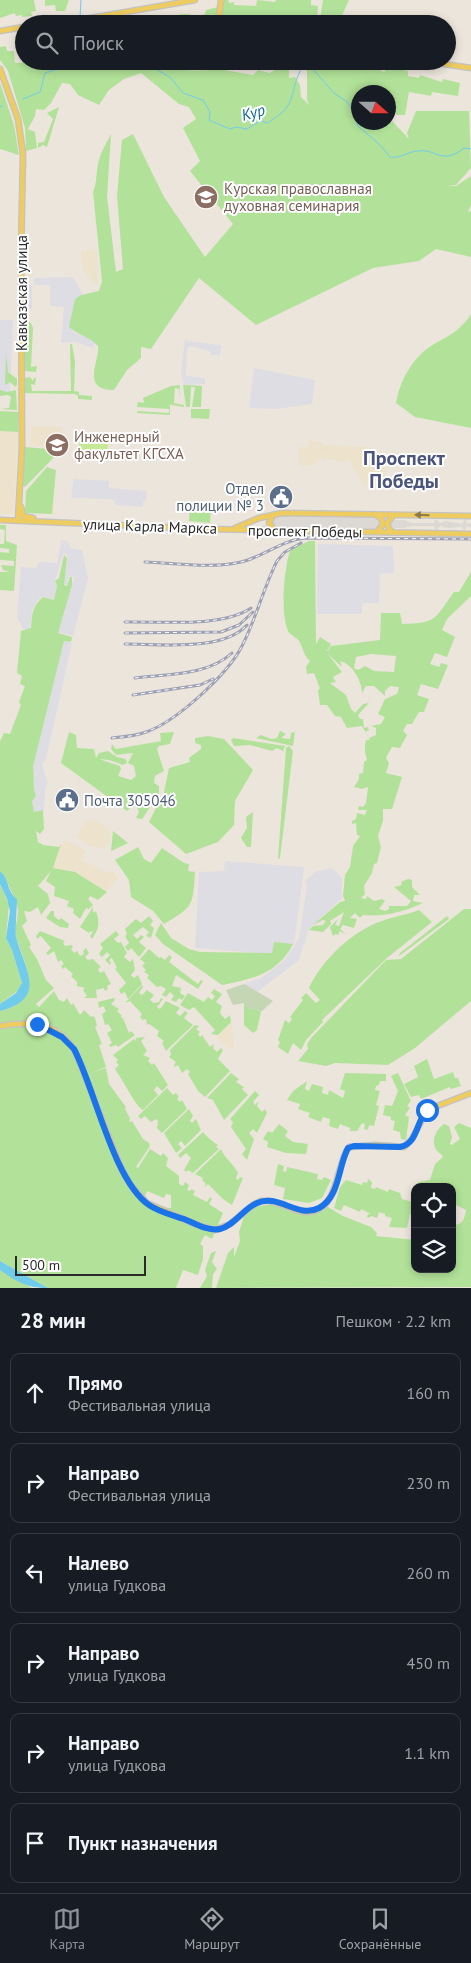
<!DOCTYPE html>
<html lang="ru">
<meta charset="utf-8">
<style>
:root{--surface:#171b24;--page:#20242c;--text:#f1f3f6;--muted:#9ea1a6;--line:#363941;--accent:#8c9099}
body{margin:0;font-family:"PT Sans",sans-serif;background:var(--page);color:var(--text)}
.controls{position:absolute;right:15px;bottom:15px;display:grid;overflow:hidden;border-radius:10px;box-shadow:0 2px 8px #0003}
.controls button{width:45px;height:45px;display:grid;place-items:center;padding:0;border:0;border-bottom:1px solid var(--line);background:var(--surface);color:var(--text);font:25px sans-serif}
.compass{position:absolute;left:351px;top:85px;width:45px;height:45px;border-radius:50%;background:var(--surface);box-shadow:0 2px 8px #0003;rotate:111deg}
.scale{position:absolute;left:15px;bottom:12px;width:131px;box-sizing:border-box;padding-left:5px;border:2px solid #2a2a2a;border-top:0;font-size:14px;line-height:18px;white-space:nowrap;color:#2a2a2a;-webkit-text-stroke:4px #fff;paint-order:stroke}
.stop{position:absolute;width:15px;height:15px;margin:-11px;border:4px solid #1a73e8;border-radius:50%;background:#fff}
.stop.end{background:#1a73e8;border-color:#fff;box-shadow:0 1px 5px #0008}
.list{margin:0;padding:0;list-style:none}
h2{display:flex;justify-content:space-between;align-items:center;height:65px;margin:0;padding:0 20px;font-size:21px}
h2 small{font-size:16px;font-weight:400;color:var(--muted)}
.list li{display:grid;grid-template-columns:32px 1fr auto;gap:15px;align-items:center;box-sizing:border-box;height:80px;margin:0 10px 10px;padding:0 10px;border:1px solid var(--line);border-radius:10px}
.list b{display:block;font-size:19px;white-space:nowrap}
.list p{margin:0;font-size:16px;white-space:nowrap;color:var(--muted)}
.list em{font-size:16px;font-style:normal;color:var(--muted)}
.icon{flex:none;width:28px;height:28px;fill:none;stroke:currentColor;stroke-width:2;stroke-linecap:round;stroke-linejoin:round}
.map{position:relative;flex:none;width:471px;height:1288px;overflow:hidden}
.search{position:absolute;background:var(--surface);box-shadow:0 2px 8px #0003;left:15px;right:15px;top:15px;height:55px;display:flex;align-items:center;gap:12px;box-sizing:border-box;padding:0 18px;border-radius:28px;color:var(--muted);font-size:19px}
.sheet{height:605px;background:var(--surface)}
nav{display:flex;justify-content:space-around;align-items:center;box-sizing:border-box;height:70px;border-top:1px solid var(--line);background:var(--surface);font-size:14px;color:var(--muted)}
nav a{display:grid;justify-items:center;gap:2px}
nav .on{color:var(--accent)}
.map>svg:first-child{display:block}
.industrial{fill:#dfdde4}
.education{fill:#ede2cc}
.green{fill:#b2e299;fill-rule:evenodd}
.cemetery{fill:#c4d6b4}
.pitch{fill:#c6e995}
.plaza{fill:#dcd8d3}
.water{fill:#71ccec}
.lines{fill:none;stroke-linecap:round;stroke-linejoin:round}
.stream{stroke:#71ccec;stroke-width:1}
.major-casing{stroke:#c3c3c3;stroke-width:7}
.major{stroke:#eecc5f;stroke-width:4.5}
.rail-casing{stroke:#9fa2b4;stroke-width:3}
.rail{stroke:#fff;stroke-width:1;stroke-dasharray:4;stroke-linecap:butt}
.oneway{fill:#8c7b44}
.route{stroke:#1a73e8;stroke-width:6}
.labels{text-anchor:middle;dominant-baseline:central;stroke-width:4;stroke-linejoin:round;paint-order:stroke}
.education-label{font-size:15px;fill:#785e54;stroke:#fff;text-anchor:start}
.street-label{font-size:15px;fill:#2a2a2a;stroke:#fff}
.service-label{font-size:15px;fill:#4e5e75;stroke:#fff;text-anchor:end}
.water-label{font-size:16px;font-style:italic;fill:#106a99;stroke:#fff}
.district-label{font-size:20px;font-weight:bold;fill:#4b547a;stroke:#fff}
</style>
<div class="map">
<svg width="471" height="1288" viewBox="0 0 471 1288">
<rect width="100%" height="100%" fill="#ece5dc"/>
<path class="industrial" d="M73,277L83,295L70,327L73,332L96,341L93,348L75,342L61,343L64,307L50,306V285H34V278Z
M24,285H32V309H24Z
M0,320H13L10,393H0Z
M185,339L187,341L221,345L220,355H210V351L190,346L187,349L186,376L205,378V384L184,385L181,371Z
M254,368L315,380L312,404L275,409L249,408Z
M74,479L109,481V488L146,491L147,499L143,502V507L116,505L115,501L110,499L71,498Z
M61,540L68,541L70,548L82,550L88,578L73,636L58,632L74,577L69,576L67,585L63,584L68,556L64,552L55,581L57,586L54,600L43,596L37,601L32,611L30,630L23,629L17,617L21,567L37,568L38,562L57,563Z
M318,544L393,546L394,573L380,574L379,603H362V613L360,614H317Z
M64,641L72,643L46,759L42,765L48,783L45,788L44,810L34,812L32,800L36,796L32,787L35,776L33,767Z
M225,861L304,867L294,945L274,942L272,954L195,948L199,872L224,871Z
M332,868L342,878V898L309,929L299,960L256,993L244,984L261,978L284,961L299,938L307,885L305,881L315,872Z"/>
<path class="education" d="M88,248L97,251L98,283L95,284L92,283L83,269V264L81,263V251H87Z
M31,426L62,427L61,447L30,445Z
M0,431L18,432L14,514H0Z
M309,440L321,442L323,445L366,447L385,455V476L364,486L350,461L322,459L323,448L320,459L312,466L298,465L300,446L308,447Z
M94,819L110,831L111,843L101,848L89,846L76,836L87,821Z
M66,840L86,851L82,860L108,873L111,870L118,877L107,892L75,872L53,868L61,844Z
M231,1022L234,1048H230L231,1050L216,1038Z"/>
<path class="green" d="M0,0H34L36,11L31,12L32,16L22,17V15L16,16L15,13L0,18Z
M45,0H69L65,11H56L55,5L45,6Z
M222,0H228L229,3L234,2V5L256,6L257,0L275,2L276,0H311V5L318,6L317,22L310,20L309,24H236L237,16H234L233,22L230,23L226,21L224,24H219Z
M323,0H349L338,24L330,21L322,22L320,19Z
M218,7L217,23L160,24L162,19L175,20L180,14H190L193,17L205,14L206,10Z
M21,45H24V61H165L166,65C180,71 194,71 209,70L215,61H221L224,70L253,75L258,70L270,73L280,67L282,70H289V78L295,77L300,85L301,97L309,105L307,100V64C316,57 322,63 330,66C335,68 361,67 366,63L384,72L388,67L408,71V76L419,78L420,75L442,82L443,79L460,83L458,96L432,92L431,96L409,92L405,115H397L389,110L388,92H358V122H388L389,112L393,122L409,139L407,133L416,111H469L471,168L456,185H447L456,186L471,176V205L468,212L471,211V257L436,249L419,261L373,268L256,325L199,278L151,349L141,347V358L127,370L114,390C80,390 100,361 98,346C90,337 78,335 69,327L75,299L81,295L99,291L102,281L93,192C97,182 96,174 98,164C100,153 106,144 111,134L107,197L116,272L123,269L117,196L122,140L133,134L164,197L205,257L233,224L190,171L200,161L183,128L196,119L189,107L179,104L141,73L124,79L109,90L99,105L78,95L70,84L62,83L51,103L44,110L36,109L35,116L28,129L35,132L37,148L26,151L25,128L8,71L0,60V47L6,46L7,51H14L15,63H22Z
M0,83L14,125L19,155L0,149Z
M59,107L47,147L43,145L38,148V143L44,142L53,119L47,113Z
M471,314V428L415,417L396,403C399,385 407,368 420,355C438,337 455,339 471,314Z
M25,320L31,323L33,328L31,367L37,366L36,372L24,371Z
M70,344H72L75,361L74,391L79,392V395L92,396V400L78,399V395L73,394L25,393V378L30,377L33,381L34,378H36L35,385L31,384L32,391H71Z
M6,353L8,372L17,379V385L15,387L10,382L5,385Z
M180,385L179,399V389L175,388L174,403L184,405V407L166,404L170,405V415L137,413V411L169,413V409L137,407L138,402L144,403L143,398L171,386Z
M183,385L202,386L201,407H192L195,387H191L190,407H186Z
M0,390L7,392L16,390L17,410L0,409L9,408L11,397L8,395L0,396Z
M191,409H210L209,419L191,418Z
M0,411L19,412L18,432L0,431Z
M24,447L61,450L25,487L23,486Z
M404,454L424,455V465L404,464Z
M47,467L56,470L52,514L25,513L26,491Z
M190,504L211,505L210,523L189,521Z
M0,525H6V541L17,545L14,591L0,590V572H10L3,570L1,565L14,566V561L0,560V552L9,553V549L0,548V544H4L5,530L0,529Z
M309,541H315L316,644L320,637L331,644L328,650L325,649L328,651L331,646L380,640L381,613H400L402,624C438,623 434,619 454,592H459L471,572V596L447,619L442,630L455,637L447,657L435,653L430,664L439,667L441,663L448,665L438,689L421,684L417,695L429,699L424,712H419L412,724H407L403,731L407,735L400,748L392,747L386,758L389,763L386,773L402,777L392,809H383V821L378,836L381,847L377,863L374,864L372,873L364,886L365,894L361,898L366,899L367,896L374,901L382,899L385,901L379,909L385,911L389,909V906H407L411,901L394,887L402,885L401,882L408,879L412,880V887L420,895H414L413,901L423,903C403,912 385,917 363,915L360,918L355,913L350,918L357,919L354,928L343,925L340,929L346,934L339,931V935L336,934L333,936L330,927L338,919L335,925L339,926L344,912L330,921L331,924L323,932L309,930L313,926L323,925L326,921L323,920L313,925L340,902L345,901L343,896L345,875L350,867L353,846L360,836L357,835L356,823L352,824V821L356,819L357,813L365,815L367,810H358L359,806L363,807L366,803L368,787L362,789L354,787L359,779V774L363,773L364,762L367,760C365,753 364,747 366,740H370L362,726L347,728L341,717L335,716L327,705H320L318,690L320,689L314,673L307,674L306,667L310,661C303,655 304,649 299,641C296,637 290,635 288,631C280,610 284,571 290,550ZM328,654L342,667L340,661C353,664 362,682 362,693L366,686H374L385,696V691L390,686L399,687L397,694L385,699L378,714L385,717L381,724L371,726L376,728V735L369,738L365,732L369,730L368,727L364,728L363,719H360L358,715L369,703L363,704L355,713L351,709L346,695L330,683L336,682L333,677L342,672ZM371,654L396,656L394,672L374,671L365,666L358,670L354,668L356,657Z
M64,555L67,558L64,585L67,586L70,577H72V585L58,633L72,637L71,642L64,641L33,767C35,778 32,786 36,796L32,801L34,812L43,810L44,829L40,834L36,831L38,842L43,845L59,847L61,844L53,868L75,872L107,892L98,900L90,896L88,899L93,905L89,909L86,908L80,919L73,913L74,909L67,906L69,901L54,896L55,887L46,881L51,871L38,886L48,894L50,903L41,915L38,907L30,912L24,911L27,921L22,926L31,945L29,947L37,959L46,980L54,988L36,1004L39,1007L54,991L59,1000L64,1002L67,998L71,1005L73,1003L80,1015L84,1010L91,1017L93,1016L95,1018L97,1026L95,1027L102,1044L99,1045L106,1067L91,1073L106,1068L109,1084L126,1107L125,1109L130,1118L129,1122L132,1121L143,1139L149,1143L150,1146L136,1167L138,1168L150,1149L161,1156L163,1153L168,1158L166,1166L179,1176V1184L183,1186L185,1182L189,1185L187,1190L190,1191L191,1189L195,1191L193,1195L207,1202L210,1197L212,1199L209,1204L223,1213L212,1239L205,1235L200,1244L203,1246V1259L198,1275L183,1270L176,1288H48L0,1261V1011C46,1000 26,968 16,937C14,931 18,918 18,911C19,905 4,874 0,871V741L4,733L10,734L21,705L19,702L25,686L20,684L22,676L17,673L21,631L31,628C32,615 32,606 43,597L54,600L57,586L55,581L59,578ZM147,1191L164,1198L166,1194L171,1195V1208L159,1207L144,1199Z
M280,731L286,734L281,738L290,739L291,733L295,732L293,746L256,738L261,735L271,739L277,738Z
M69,732L76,735L77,748L94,749L96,758L99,753L108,751L117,757L126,759L127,763L123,765L109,760L99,759L120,766L121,769L118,776L131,780L136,776L134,766L128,763L133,753L116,755L111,749L112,744L116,749L161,741L160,733L174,732L170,744L159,746L157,749L164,771L155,776L154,783L159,786V794L142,819L136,818L139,812L137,807H131L127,811L61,763Z
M208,736L224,739L253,770L235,801L234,825L218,842L186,854L149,822L164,792L169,768L190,762L189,758L201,749V745L195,743V738Z
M233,738L285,746L283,751L277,748L272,751L250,745L234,746L231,740Z
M289,746L293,751L280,858L278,859L286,748Z
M253,812L251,847H247L241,838L247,828L246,817Z
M113,831L128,843L111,851Z
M138,847L144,859L151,863L162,848L184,863L189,864L188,871L195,872C193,906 193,907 164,924L153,911L131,897L129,880L115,860Z
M0,884L9,905L6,938L12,950L22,983L20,989L0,1004Z
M93,907V911L94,913L96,911C100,923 99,929 92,939L90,936L93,932L90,931L89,933L80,927Z
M464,909H471V1001L415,1048L388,1065L335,1063L326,1066L298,1061L308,1049L307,1044L312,1037L386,960L401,959Z
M419,910L432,922L387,958L322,1020L323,1022L306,1040L301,1050L293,1043L288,1054L278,1047L280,1042L278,1040L285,1020L289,1023L292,1019L290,1017L303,1000L301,998L306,993L316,1003L320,1000L309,988C322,960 352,931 382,921C394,916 407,915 419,910Z
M51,911H54V916L59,920L61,918L69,924L68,928L60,927L46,918Z
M149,916L153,921L150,925L154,928L151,938L146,936L149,932L143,927L133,935L137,939L141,935L144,937L139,942L146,948L139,957L131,948L128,951L125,947L129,943L125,936L127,934L125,929L136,919L141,923Z
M447,916L449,919L399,956L400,953Z
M161,923L171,938L189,949L200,952L272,953L274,942L293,944C278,974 252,979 222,985L163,944L155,935Z
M40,931L65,941L63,943L65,946L71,945L73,947L71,949L74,953L77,951L80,956L84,954L83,951L86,948L89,953L85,957L88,960L93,959L101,967L98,969L100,973L104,971L111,984L107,986L108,989L105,991L104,988L96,990L97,998H84L87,996L83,990L85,988L77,986V982L71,976L73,974L65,967L63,969L61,966L64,964L61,960L58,962L54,951L48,955L46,953L51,948L41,936L37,939L36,936Z
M116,931L119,935L114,939L118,943L121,942L127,953L124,957L130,962L133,959L135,970L131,975L134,978L138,975L142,984L128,999L125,992L121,994L119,990L126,983L115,969L117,968L112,958L109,960L111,963L110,965L105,960L110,955L107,952L102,957L99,954L103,948L100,944Z
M149,949L159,958L161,957L165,960L169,955L172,957L169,962L198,984L201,980L203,981L198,989L176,975L172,986L181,988L180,993L185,996L182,1000L179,998L176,1002L171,1000L174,996L170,992L166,997L162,995L166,989L161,986L157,987L147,978L149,975L144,972L146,970L142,966L145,963L140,959Z
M142,985L143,987L139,993L142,995L147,990L154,995L150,1000L154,1003L159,1002L161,998L163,999L157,1007L160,1009L166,1001L180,1008L176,1013L180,1016L185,1011L188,1013L184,1018L193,1025L166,1051L162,1043L164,1041L157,1036L159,1031L149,1024L147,1025L146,1019L142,1020L140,1017L142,1014L130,1001L125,1003Z
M214,989L222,994L216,1002L222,1006L220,1013L225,1019L230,1015L231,1022L218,1035L211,1034L215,1030L194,1007L189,1010L180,1005L188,993L204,1002L208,997L212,1000L215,996L211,993Z
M114,998L115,1000L111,1004L119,1009L117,1011L122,1016L120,1017L123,1018L129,1033L131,1031L135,1035L118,1047L116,1045L110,1047L109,1045L112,1043L107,1033L112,1030L108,1024L105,1025L102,1014L106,1011L103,1006L99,1008L98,1002Z
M244,1003L248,1008L261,1011L257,1030L253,1033L244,1025Z
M195,1025L199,1026L196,1029L200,1032L198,1034L200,1037L202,1035L210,1047L214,1044L213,1048L217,1052L221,1048L223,1050L218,1059L230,1071L205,1097L198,1091L188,1074L190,1072L187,1069L182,1073L178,1065L175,1067L174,1065L176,1062L169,1057L171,1055L170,1050Z
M145,1037L141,1041L147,1051L143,1055L150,1058L148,1061L152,1065L154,1063L168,1085L162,1091L157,1086L154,1090L158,1095L143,1110C136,1107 123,1080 115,1069L119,1065L116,1062L118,1060L113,1055L134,1039L136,1041V1038Z
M427,1059L434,1079L453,1072L455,1078H458L461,1086L451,1089L450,1087L421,1099L419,1095L411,1097L404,1084L418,1077L414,1066Z
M231,1073L239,1079L236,1082L244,1087L242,1089L248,1095L224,1120L213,1100L207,1098Z
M345,1073L386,1074V1081H380L379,1085L376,1086L375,1090L380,1091L376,1105L379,1106L374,1126L369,1125L368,1130L364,1129L365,1124L362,1123L357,1131H350V1128L340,1124L338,1129L329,1126L330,1119L323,1117L321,1122L308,1117L310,1113L298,1109L300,1104L287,1100L293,1091L307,1081L305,1089L309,1091L312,1084L323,1087L322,1093L328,1095L329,1090L343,1098L345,1091L340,1089Z
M398,1073L411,1101L407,1106L410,1108L405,1115L409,1117L406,1140L401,1139L400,1132L393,1130L395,1121L391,1120V1117L383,1115L385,1105L392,1106L398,1091L391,1076Z
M167,1088L173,1095L176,1093L179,1097L177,1099L180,1102L182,1100L187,1109L162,1133L157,1128L158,1121L156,1119L151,1122L145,1116L141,1119L138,1116Z
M255,1091L259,1095L253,1102L255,1105L259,1101L257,1106L262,1112L265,1109L267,1113L257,1133L253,1129L249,1133L254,1139L247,1160L242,1154L246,1149L231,1127L233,1122L230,1119Z
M189,1109L193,1116L190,1121L192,1123L196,1119L201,1130L185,1146L181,1141L178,1144L182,1148L176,1153L164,1133Z
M459,1123L471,1128V1287L216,1288L228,1253L234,1247V1257L240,1241L239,1232L244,1216L255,1207L272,1204L307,1214L326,1206L343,1216L371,1227L377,1233L376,1236L415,1240V1269H452V1225C463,1225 464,1220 466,1210L452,1203V1187L415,1185L419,1182L430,1180L435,1164L443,1157C442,1154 439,1153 437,1151C430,1142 436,1129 444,1124L449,1126L452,1137L450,1144L452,1145L460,1139L454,1127Z
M279,1124L288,1131L285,1136L293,1142L308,1144L306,1154L286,1153L267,1147L268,1142L263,1139L268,1131L272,1133Z
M203,1132C208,1138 211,1140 218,1145L216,1147L219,1149L193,1173L188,1170L186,1172L184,1170L191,1158L186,1153L180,1158L178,1155Z
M221,1149C224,1158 234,1164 238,1173L236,1178L238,1180L240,1177L243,1178L232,1205L223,1199L208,1184L204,1188L206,1184L202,1180L203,1178L195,1174Z
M278,1164L284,1166L283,1171L286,1172L287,1167L318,1174L317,1179L322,1180L324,1177L331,1180L322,1198L309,1203L283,1199L285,1188L274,1185Z
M368,1179L372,1182L371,1188L375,1189L376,1187L388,1192L389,1189L400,1193L402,1199L412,1202L411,1206L415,1207V1214H410L407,1228L389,1227L392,1218L385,1216V1214L379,1212L377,1218L371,1216L369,1218L367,1217L368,1214H371L361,1209L360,1212L344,1205L341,1211L334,1208L340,1187L346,1180L362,1185L363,1182L367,1183Z
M216,1251L212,1262L217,1269L213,1274L212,1288H200L207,1276L205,1270L211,1253Z
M0,1270L32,1288H0Z"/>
<path class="cemetery" d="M244,984L273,1001L262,1011L247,1008L244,1003L233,1005L226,990Z"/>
<path class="pitch" d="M80,438L108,441L107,459L78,456Z"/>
<path class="plaza" d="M278,515L376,517L381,520L382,524L379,529L375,530L277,529L273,527L271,522L273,517Z
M405,518L406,521L412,523H434L435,519L440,523L446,521L462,524L465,519L467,524L471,523V528L467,526L464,531L462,527L446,528L440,526L436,531L434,526H412L406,527L405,530V528H394L389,525L393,520H405Z"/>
<path class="water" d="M0,871C9,878 7,892 17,899C17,906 15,934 16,937C24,968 49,999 0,1011V1004L16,993L22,983L12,950L6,938L10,911L7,899L0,884Z
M0,1261L48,1288C27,1288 17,1282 0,1270Z"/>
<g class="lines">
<path class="stream" d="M80,18L81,0
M92,61L111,67L137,61
M143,61L171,78L183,93L203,100L210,112L209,120L230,129L236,127L247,129L260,121L268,123C274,118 285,112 289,104C295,91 294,80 303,66L311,67L335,94L346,101L351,107L358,126L380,145L390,157C400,159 407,152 417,151C437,148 441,166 464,148L471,149
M23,99L40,92L45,73L58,69L65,61
M0,107L2,106"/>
<g class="major-casing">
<path id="major" d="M56,24L195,0
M218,24L221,0
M0,31L24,27
M424,61L471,68
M0,69L18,119L23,154L21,253L22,447L18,520
M21,507L23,516L33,518
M273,515L269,523L276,531
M376,515L381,518L383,524L377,532
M393,516L387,523L389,529L393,532
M0,520L210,529L471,534
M235,528L259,518L282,513L471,516
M0,1026C30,1021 59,1022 76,1053L122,1170L131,1186L147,1203L195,1224L215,1230L230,1224L253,1205L261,1201C278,1199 291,1212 307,1212C340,1211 335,1165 349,1147L375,1145L404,1147L412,1139L427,1110L471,1093"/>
</g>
<use href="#major" class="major"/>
<g class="rail-casing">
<path id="rail" d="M145,562C175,563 211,569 241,562C263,557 282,540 305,538L471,539
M125,622C161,621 222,628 251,608
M125,633L221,632L239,625L253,612
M125,644C159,644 223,652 247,625
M135,678C167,674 207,676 232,653
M133,695L200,685L213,679
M112,738C123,737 136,736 146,732C176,722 228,674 242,646C256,619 263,589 277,561L285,552L301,543"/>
</g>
<use href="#rail" class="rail"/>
</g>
<defs><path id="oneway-solid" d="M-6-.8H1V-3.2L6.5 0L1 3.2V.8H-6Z" transform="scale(1.25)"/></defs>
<use class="oneway" href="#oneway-solid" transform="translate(422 515) rotate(-179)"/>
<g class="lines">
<path class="route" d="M37,1024L62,1037L74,1049C95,1089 113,1180 149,1205C159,1212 172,1215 184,1219C194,1223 209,1232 220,1229C235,1225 243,1209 257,1203C278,1193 298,1219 319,1208C340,1197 338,1166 348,1148L354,1146L400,1147C418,1144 416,1121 427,1110"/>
</g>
<defs>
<g id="university-disc" transform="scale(1.25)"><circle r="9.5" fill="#8d6e63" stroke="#fff"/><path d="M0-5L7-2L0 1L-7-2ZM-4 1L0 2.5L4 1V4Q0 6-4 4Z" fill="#fff"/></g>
<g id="civic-disc" transform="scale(1.25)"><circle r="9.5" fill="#5c6f8a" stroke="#fff"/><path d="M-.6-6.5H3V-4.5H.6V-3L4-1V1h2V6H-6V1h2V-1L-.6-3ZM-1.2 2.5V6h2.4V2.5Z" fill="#fff"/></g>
</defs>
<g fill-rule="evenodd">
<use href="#university-disc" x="206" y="197"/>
<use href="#university-disc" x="57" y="445"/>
<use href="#civic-disc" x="281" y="497"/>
<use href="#civic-disc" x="67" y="800"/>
</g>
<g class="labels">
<g class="education-label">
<text x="224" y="188">Курская православная<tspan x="224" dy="17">духовная семинария</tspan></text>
<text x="74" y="436">Инженерный<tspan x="74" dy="17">факультет КГСХА</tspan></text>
</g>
<g class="street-label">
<text transform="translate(21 293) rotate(-90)">Кавказская улица</text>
<text transform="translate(150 526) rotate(2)">улица Карла Маркса</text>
<text transform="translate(305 531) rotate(1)">проспект Победы</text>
</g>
<g class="service-label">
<text x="264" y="488">Отдел<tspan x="264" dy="17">полиции № 3</tspan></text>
<text x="84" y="800" text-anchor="start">Почта 305046</text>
</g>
<g class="water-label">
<text transform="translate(253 112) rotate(-16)">Кур</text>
</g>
<g class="district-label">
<text x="404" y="458">Проспект<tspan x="404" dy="23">Победы</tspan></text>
</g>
</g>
</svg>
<div class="controls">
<button><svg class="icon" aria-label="locate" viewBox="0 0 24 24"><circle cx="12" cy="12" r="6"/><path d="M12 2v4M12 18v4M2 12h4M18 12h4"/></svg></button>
<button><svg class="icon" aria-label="layers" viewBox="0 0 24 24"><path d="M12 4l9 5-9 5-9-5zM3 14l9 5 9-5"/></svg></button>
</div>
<svg class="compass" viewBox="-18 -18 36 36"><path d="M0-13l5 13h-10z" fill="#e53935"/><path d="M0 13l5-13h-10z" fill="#9ea1a6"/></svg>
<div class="scale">500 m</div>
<div class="stop" style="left:427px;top:1110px"></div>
<div class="stop end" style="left:37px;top:1024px"></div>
<div class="search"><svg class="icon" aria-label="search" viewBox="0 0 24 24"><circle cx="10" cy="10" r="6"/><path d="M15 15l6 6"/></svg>Поиск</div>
</div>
<section class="sheet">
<h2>28 мин<small>Пешком · 2.2 km</small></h2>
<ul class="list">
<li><svg class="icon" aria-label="ahead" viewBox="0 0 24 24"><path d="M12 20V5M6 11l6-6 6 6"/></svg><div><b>Прямо</b><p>Фестивальная улица</p></div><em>160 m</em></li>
<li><svg class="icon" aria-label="right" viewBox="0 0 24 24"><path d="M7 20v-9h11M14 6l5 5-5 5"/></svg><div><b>Направо</b><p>Фестивальная улица</p></div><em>230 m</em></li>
<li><svg class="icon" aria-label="left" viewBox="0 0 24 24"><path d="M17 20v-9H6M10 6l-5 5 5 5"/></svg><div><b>Налево</b><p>улица Гудкова</p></div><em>260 m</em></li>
<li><svg class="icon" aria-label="right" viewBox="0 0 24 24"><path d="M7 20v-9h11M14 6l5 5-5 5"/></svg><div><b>Направо</b><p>улица Гудкова</p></div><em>450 m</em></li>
<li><svg class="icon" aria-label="right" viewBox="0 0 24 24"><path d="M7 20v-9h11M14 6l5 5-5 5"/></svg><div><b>Направо</b><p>улица Гудкова</p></div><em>1.1 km</em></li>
<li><svg class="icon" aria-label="arrive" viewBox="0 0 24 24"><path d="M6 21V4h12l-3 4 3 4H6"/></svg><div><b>Пункт назначения</b></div></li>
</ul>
</section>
<nav>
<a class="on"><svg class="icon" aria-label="map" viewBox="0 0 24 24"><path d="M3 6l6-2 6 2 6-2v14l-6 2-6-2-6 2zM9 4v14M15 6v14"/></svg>Карта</a>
<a><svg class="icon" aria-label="directions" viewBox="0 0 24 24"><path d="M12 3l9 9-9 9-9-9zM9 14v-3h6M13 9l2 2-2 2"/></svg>Маршрут</a>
<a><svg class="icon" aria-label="saved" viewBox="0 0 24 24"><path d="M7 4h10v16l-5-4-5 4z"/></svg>Сохранённые</a>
</nav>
